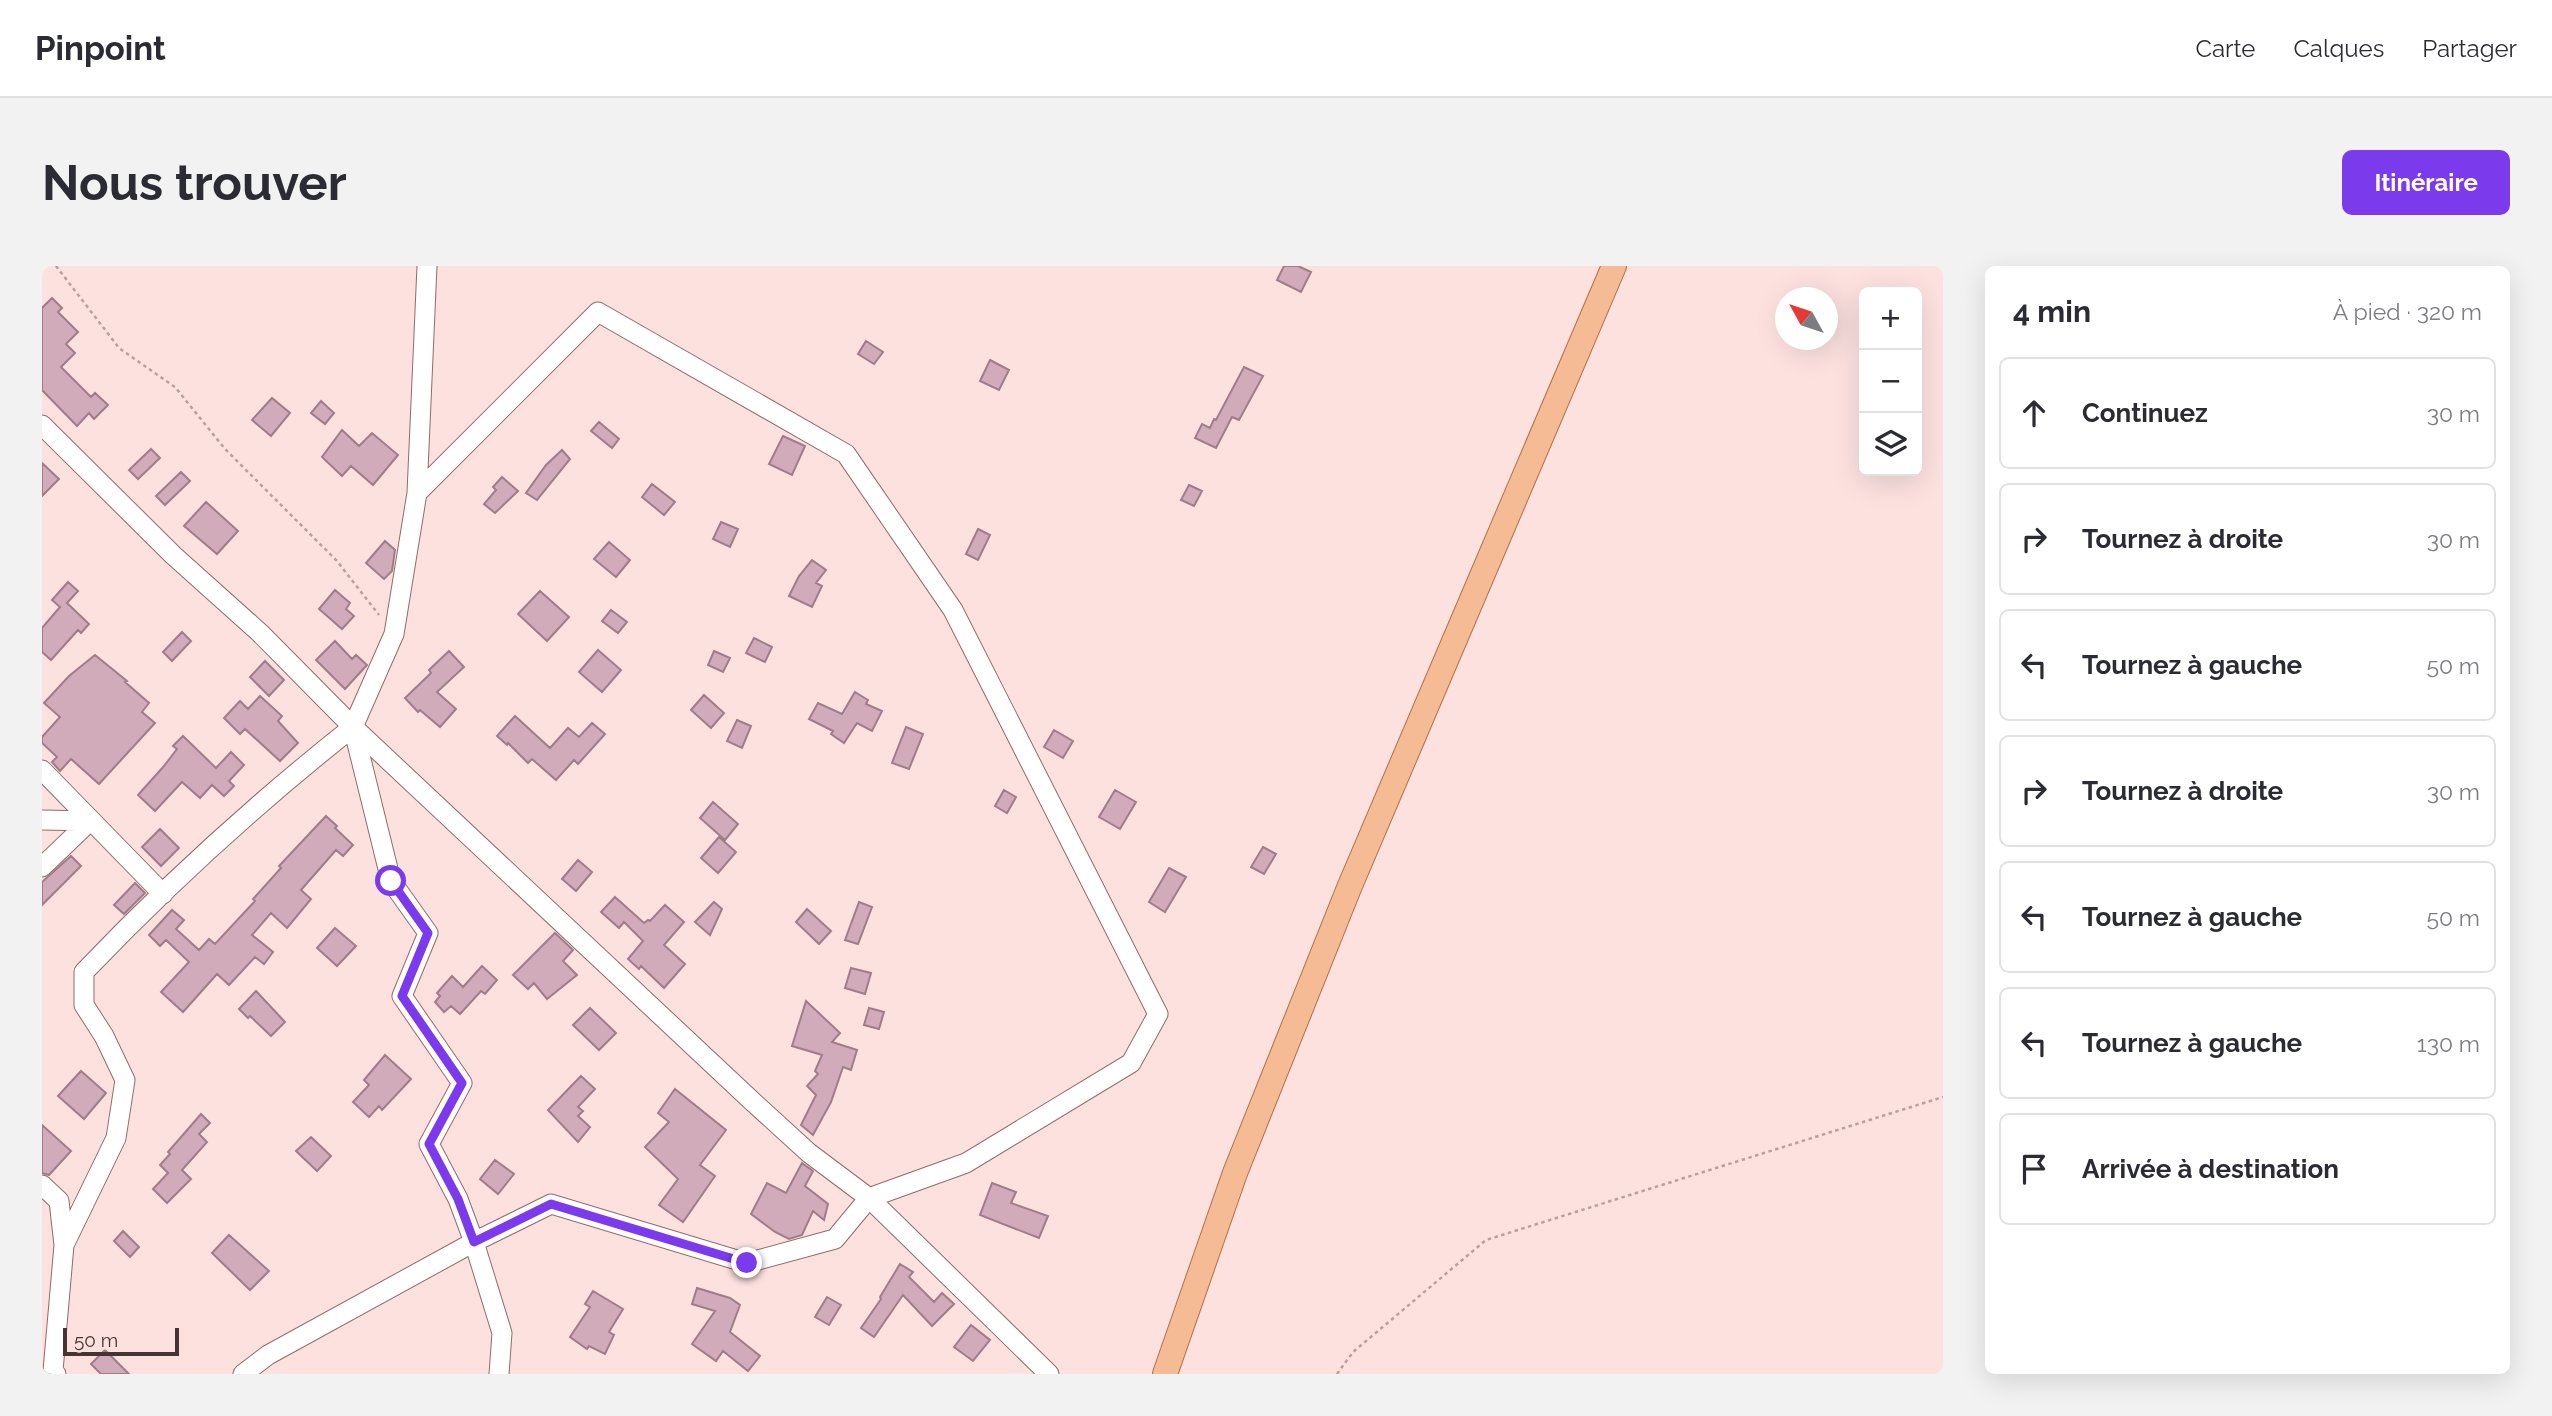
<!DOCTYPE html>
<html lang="fr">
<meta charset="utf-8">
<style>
:root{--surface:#fff;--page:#f2f2f3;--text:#2b2b33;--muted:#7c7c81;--line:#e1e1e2;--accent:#7c3aed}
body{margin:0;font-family:Raleway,sans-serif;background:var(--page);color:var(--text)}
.controls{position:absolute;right:21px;top:21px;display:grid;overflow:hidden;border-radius:10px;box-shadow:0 7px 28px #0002}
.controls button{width:63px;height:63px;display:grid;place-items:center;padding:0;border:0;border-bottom:2px solid var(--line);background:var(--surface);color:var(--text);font:35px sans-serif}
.compass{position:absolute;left:1733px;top:21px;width:63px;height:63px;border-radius:50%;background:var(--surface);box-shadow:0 7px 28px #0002;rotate:310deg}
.scale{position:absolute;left:21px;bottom:18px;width:116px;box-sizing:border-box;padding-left:7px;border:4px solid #453433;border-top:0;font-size:19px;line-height:24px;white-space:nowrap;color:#453433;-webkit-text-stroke:5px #fce1df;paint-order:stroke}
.stop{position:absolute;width:21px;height:21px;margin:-16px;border:5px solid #7c3aed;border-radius:50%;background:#fff}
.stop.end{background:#7c3aed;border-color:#fff;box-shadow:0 2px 7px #0008}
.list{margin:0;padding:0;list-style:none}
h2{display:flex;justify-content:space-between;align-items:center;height:91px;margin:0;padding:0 28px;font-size:30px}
h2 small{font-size:23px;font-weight:400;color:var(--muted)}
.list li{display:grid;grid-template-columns:46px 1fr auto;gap:21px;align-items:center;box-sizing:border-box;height:112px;margin:0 14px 14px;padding:0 14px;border:2px solid var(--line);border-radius:10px}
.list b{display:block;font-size:26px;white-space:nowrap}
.list em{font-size:23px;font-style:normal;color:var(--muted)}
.icon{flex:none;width:38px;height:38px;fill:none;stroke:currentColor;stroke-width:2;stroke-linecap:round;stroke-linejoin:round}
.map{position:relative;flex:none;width:1901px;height:1108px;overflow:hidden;border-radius:10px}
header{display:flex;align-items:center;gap:42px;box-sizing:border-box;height:98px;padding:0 35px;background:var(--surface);border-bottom:2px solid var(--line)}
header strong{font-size:33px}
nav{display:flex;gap:38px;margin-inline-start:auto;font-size:24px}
.intro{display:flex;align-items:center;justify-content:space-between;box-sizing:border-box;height:168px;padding:0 42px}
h1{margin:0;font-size:49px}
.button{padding:18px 32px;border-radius:10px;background:var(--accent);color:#fff;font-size:24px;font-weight:700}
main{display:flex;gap:42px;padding:0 42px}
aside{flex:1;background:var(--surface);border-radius:10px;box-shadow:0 7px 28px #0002}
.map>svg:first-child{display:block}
.building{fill:#d2abbb;stroke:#a07c8b;stroke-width:2}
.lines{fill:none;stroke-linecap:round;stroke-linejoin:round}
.minor-casing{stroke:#916b69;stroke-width:21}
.major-casing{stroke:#b46e45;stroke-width:26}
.path{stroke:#b7a09e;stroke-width:2.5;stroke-dasharray:3.5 3.5;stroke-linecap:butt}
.minor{stroke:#fff;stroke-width:19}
.major{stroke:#f5bb95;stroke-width:24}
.route{stroke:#7c3aed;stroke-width:9}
</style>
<header>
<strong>Pinpoint</strong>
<nav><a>Carte</a><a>Calques</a><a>Partager</a></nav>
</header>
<div class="intro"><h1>Nous trouver</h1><a class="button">Itinéraire</a></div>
<main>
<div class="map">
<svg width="1901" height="1108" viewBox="0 0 1901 1108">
<rect width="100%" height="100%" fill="#fce1df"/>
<path class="building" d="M1242,0H1256L1269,6L1259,26L1235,14Z
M10,32L20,42L16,46L36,66L24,78L33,87L19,101L49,131L53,127L66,139L52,153L47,147L35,160L0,124V42Z
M824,75L841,86L832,98L816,88Z
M948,94L967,104L957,124L938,115Z
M1202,101L1221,110L1197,154L1190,151L1174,182L1153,172L1160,158L1168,162L1172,153L1174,154Z
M230,132L248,147L229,170L210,154Z
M279,135L292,147L283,158L269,147Z
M557,156L577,173L570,182L549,165Z
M300,164L317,180L330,167L356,189L331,219L309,200L300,210L280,191Z
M741,170L763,180L750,209L727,198Z
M109,183L118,192L96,213L87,204Z
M520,184L528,193L495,234L484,227L504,199Z
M0,197L17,213L0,230Z
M139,206L148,215L123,239L114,230Z
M460,211L476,225L453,247L442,238L454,224L451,221Z
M610,218L633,236L622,249L600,231Z
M1147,219L1160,225L1152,240L1139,234Z
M164,236L196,265L175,288L142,260Z
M679,256L696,263L688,281L671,273Z
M936,263L948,269L936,294L924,288Z
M343,275L353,284L350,305L342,313L324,297Z
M567,276L588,294L574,311L552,293Z
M770,294L784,304L774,317L780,320L770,341L747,330L757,310Z
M26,316L36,325L25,337L47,358L39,367L36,364L9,394L0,386V362L18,341L10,334Z
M293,324L308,337L304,343L312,350L300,363L277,343Z
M498,325L527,351L505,375L476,348Z
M569,344L585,356L576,367L560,355Z
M140,366L149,375L130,395L121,386Z
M712,372L730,381L723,396L704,387Z
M293,375L310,393L314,389L325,399L303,423L274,394Z
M556,384L579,404L560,426L537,406Z
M407,385L422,401L395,426L414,443L398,461L378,444L376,446L363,432L389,407L387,404Z
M672,385L688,392L681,406L666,399Z
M53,389L85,415L83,416L107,437L100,446L113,457L57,518L29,493L18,505L10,496L15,491L0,477V471L18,451L2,437L27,410Z
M223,395L242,414L227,430L208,411Z
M813,426L826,434L824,438L840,445L830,465L815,457L802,477L789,468L791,465L767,453L776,437L800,448Z
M662,429L682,447L669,462L649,444Z
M218,430L240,450L236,455L256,477L238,495L203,463L198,468L182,452L198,435L206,443Z
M473,450L508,482L526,462L537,471L550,457L563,468L536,498L532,494L514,514L490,493L486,497L466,477L465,479L455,470Z
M695,454L709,460L700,482L685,475Z
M864,461L881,468L867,503L850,497Z
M1012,464L1031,475L1021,492L1002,481Z
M141,470L174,502L189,486L202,499L187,515L192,520L182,530L170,519L158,532L140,516L113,545L96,529L122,500L135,483L131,480Z
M962,524L974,531L965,547L953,540Z
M1073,524L1094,536L1078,563L1057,551Z
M671,536L696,558L683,574L658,552Z
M284,550L295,560L293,562L311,579L301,590L294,584L259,624L269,633L245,662L229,647L210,669L231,686L222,698L213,691L187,719L175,708L141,746L119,726L147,696L124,674L118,680L107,669L130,644L142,654L134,663L157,684L167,673L173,678L213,635L211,633L239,602L237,600Z
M118,563L137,582L119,600L100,581Z
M677,571L694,586L676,607L659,592Z
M1221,581L1234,588L1222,608L1209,601Z
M29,590L39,600L0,639V616Z
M536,594L550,606L534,625L520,613Z
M1127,602L1144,611L1123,646L1107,636Z
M93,617L103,627L82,648L72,639Z
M573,631L602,657L606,654L608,655L623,639L642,656L622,679L643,698L622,722L599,700L597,703L586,693L601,675L582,656L577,662L559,646Z
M672,636L680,643L668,669L653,656Z
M817,636L830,641L816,678L803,674Z
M765,643L789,665L777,678L754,656Z
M293,662L314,680L295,700L275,682Z
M513,667L531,684L521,695L535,709L505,733L492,717L486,723L471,709Z
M440,700L455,714L443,728L439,725L418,748L409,740L402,746L393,736L398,730L395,727L410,710L421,721Z
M809,702L829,707L823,728L803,722Z
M214,725L243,756L229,770L208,750L206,752L197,743Z
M764,735L798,767L790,776L815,784L809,804L801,801L789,836L771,869L759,859L774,829L765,820L776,808L773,805L780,789L750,780Z
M548,742L574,767L557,784L531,759Z
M827,742L842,746L837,763L822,759Z
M343,789L369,813L340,844L337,840L327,851L311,836L327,819L322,814Z
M39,805L64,827L42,853L16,830Z
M539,810L553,823L536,841L541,845L536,850L548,861L536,876L506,844Z
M633,823L684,864L658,899L673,910L641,956L617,939L636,913L603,881L627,856L616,847Z
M159,848L168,857L157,868L165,876L140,904L149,913L125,937L111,923L126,907L118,899L128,888L126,886Z
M0,859L29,885L7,909L0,907Z
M269,871L289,890L275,905L254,885Z
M453,894L472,908L456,928L438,913Z
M760,897L771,905L763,920L786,938L782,954L771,945L760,969L747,973L733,966L709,948L725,917L744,927Z
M950,917L974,926L969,937L1006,950L997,972L938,949Z
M81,965L97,981L88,991L72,975Z
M187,969L227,1005L208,1024L170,987Z
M858,998L871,1006L867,1011L892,1036L900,1027L912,1038L890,1060L861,1029L832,1071L819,1062L839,1033L838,1031Z
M655,1022L688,1032L698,1039L688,1066L718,1090L706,1105L681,1085L674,1095L650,1078L673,1045L650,1038Z
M551,1025L581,1043L567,1066L572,1069L563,1088L547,1080L545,1083L528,1071L548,1041L543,1038Z
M785,1031L799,1039L787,1059L773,1051Z
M929,1059L948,1074L931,1095L912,1081Z
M63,1084L87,1108H59L49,1098Z"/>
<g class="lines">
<g class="minor-casing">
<path id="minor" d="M385,0L375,227L352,368L311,461L349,615L386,667L360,730L420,817L387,878L416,933L432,976L460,1067L457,1108
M0,159L131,289L218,367L311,461L710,835L767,887L827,932L1007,1108
M0,504L121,628
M0,554L48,555
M0,601L48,555
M0,919L17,935L22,979
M14,1108L11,1105L22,979L74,872L83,814L62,770L42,739V706C126,618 216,536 311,461
M201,1108L226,1089L432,976L509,938L705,997L793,973L827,932L924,897L1089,797L1116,748L911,344L804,188L556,46L375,227"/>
</g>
<g class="major-casing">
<path id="major" d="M1123,1108L1193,907L1307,622L1572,0"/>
</g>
<path class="path" d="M14,0L77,82L133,121L183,183L295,295L337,349
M1295,1108L1311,1086L1444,974L1901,831"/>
<use href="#minor" class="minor"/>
<use href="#major" class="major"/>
</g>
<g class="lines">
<path class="route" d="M349,615L386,667L360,730L420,817L387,878L416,933L432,976L509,938L705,997"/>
</g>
</svg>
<div class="controls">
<button>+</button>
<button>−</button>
<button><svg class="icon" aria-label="layers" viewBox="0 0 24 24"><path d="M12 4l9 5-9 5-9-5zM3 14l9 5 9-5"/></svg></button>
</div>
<svg class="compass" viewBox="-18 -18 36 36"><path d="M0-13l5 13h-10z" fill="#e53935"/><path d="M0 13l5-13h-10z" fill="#7c7c81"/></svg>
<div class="scale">50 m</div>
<div class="stop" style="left:349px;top:615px"></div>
<div class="stop end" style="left:705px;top:997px"></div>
</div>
<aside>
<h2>4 min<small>À pied · 320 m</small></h2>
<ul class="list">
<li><svg class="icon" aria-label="ahead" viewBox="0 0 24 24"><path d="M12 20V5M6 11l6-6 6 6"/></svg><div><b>Continuez</b></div><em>30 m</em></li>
<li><svg class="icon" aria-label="right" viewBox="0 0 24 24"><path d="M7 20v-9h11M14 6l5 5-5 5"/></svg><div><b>Tournez à droite</b></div><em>30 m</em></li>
<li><svg class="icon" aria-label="left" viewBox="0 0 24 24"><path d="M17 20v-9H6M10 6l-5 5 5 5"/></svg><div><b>Tournez à gauche</b></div><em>50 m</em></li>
<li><svg class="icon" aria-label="right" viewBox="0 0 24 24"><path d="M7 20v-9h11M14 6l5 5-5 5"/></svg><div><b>Tournez à droite</b></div><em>30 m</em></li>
<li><svg class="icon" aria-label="left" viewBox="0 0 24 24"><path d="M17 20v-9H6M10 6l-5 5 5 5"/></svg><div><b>Tournez à gauche</b></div><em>50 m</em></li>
<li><svg class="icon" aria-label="left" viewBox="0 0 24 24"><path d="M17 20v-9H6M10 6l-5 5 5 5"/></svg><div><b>Tournez à gauche</b></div><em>130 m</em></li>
<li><svg class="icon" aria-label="arrive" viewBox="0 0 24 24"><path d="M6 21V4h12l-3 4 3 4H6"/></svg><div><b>Arrivée à destination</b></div></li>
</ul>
</aside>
</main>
